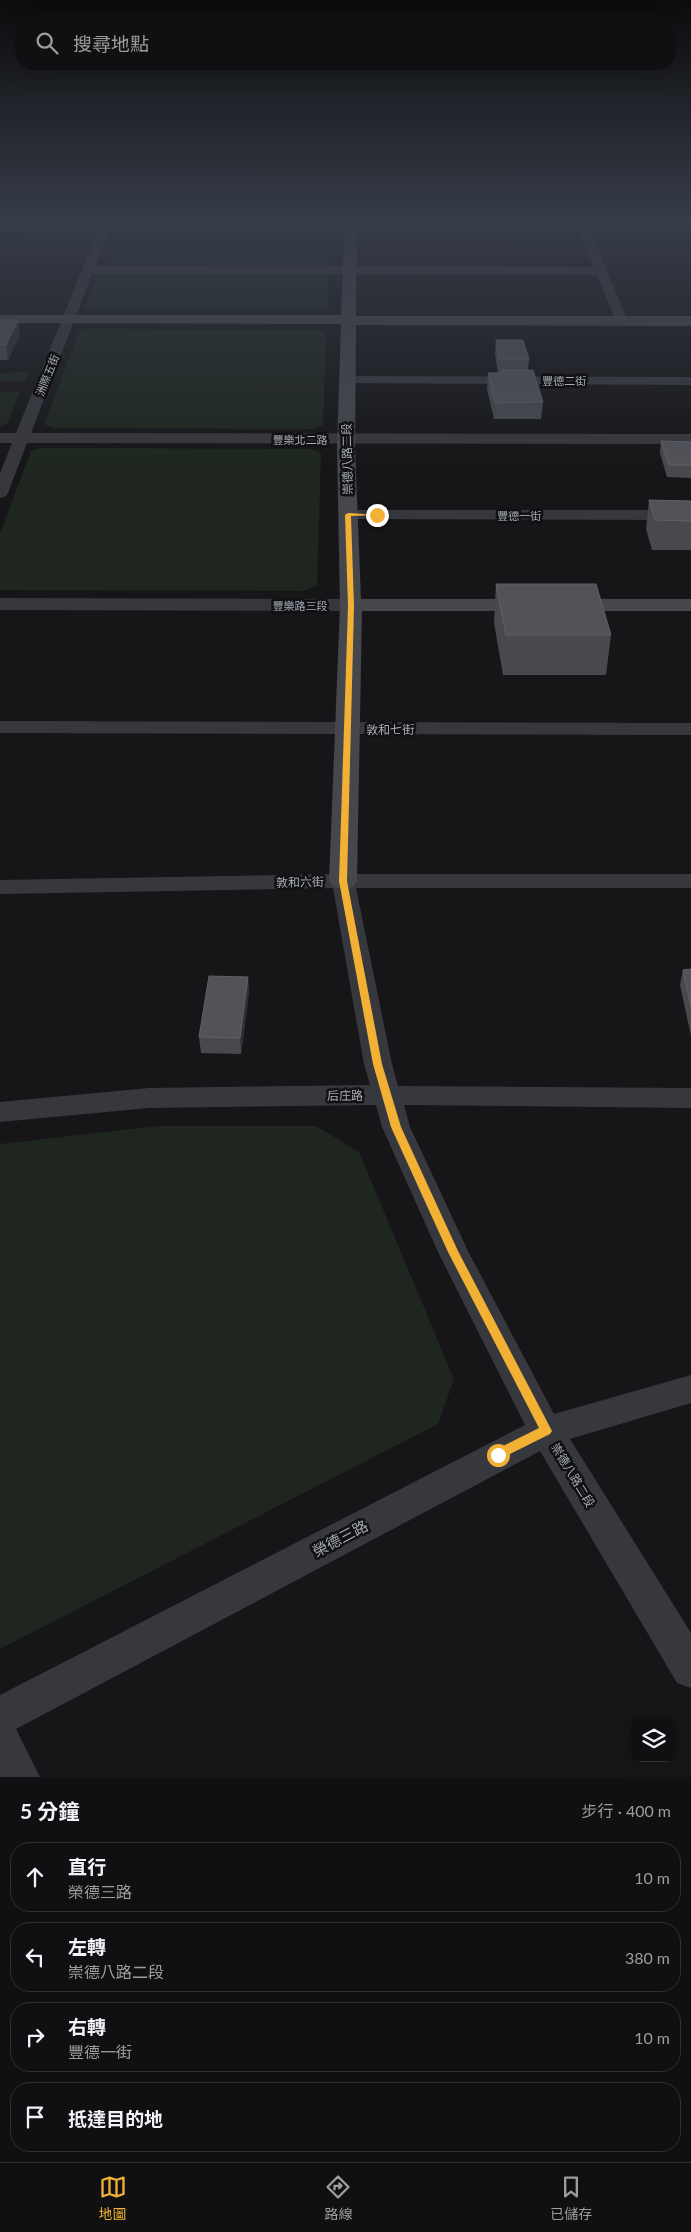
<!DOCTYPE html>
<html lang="zh-TW">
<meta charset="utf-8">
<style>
:root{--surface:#101012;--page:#1e1e20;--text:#f1f3f6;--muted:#9c9d9f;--line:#303032;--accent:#f2b134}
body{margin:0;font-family:Lato,"Noto Sans TC",sans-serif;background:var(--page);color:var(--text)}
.controls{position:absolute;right:15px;bottom:15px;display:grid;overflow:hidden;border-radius:10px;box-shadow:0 5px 20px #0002}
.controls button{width:45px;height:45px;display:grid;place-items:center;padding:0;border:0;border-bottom:1px solid var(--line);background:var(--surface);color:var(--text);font:25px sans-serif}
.stop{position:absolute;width:15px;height:15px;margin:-11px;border:4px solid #f2b134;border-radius:50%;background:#fff}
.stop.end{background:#f2b134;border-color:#fff;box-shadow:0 1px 5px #0008}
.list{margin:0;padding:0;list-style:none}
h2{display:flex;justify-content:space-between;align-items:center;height:65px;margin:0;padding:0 20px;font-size:21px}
h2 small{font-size:16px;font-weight:400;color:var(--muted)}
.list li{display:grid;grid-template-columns:32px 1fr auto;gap:15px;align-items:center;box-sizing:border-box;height:70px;margin:0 10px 10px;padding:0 10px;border:1px solid var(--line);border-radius:20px}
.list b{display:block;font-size:19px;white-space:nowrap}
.list p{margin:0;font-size:16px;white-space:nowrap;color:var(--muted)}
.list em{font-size:16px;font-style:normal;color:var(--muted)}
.icon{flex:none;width:28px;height:28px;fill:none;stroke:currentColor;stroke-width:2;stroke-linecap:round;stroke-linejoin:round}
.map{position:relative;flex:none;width:691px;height:1777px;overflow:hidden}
.search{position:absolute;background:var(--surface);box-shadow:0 5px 20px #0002;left:15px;right:15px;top:15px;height:55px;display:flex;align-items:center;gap:12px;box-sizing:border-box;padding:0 18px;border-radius:20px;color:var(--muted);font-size:19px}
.sheet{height:385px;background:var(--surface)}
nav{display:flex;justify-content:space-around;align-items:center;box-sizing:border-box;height:70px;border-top:1px solid var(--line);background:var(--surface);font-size:14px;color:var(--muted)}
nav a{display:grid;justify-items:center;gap:2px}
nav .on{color:var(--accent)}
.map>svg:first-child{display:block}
.green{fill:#1e261f}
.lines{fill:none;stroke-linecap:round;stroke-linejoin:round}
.stream{stroke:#2c353c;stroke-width:4}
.street{fill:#37383d;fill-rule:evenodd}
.secondary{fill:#45474d;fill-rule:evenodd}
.wall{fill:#47494d}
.shaded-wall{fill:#2f3033}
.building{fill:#525359;stroke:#5f6168}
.route{fill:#f2b134}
.labels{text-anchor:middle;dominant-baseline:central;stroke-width:5;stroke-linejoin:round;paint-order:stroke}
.far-street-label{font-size:11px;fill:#a8adb8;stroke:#111113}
.street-label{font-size:12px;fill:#a8adb8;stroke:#111113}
.near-street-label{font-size:15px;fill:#a8adb8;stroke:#111113}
</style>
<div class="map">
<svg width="691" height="1777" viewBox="0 0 691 1777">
<rect width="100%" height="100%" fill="#161618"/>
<path class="green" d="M323,234L330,236L329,265L322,267L105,266L117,235Z
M109,273L323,274L329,276V308L319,311H91L85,308L97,275Z
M89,329L318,330L326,333L323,425L312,429L53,428L44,424L79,332Z
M29,372L26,381H0V373Z
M0,392H20L7,424L0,426Z
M41,448L310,449L321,453L317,586L303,591L0,590V534L31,451Z
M158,1126H316L359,1152L454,1379L438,1424L0,1649V1144Z"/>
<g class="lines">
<path class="stream" d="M0,222L691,223"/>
<path class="street" d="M0,226L691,227V233H591L628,321L622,325L616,321L597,275L92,274L31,433L691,434V444L27,443L8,493L6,496L0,498V473L12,443H0V433H16L97,233L0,232ZM108,233H580L594,267L95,266Z
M347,376L691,377V385L342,383L340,380L342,377Z
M348,510H691V520L342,519L340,515L342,511Z
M0,598L351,599L357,601L360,605L357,609L351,611L0,610Z
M0,721L691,723V735L0,733Z
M343,874H691V888H356L392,1064L398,1086L691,1088V1108L404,1105L410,1127L468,1251L554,1414L691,1375V1403L570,1439L691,1633V1688L677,1683L540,1451L16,1729L40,1777H0V1695L525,1425L438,1252L382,1127L376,1105L149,1108L0,1122V1102L149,1088L370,1085L364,1064L333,888L0,894V880Z"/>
<path class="secondary" d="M345,217H357L356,316H691V326L356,325L355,448L361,599H691V611H362L357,881L353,887L343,889L333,887L329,881L340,605L337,448L341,324L0,323V315H341Z"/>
</g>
<path class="wall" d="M0,320L20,335L8,360H0Z
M496,340L529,359L528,370L543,402L541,419H494L487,389L488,373H498L495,355Z
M661,441L691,442V478L667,477L660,453Z
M649,500L691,501V550H652L646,529Z
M496,584L611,635L606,675H503L494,623Z
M691,969V1036L680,985L683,970Z
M248,977L249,992L241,1054L201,1053L199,1037Z"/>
<path class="shaded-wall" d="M18,320L20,335L8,360L6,345Z
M248,977L249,992L241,1054L240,1038Z"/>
<path class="building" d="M0,320H18L6,345H0Z
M496,340H523L529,359H499Z
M501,370H533L543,402L495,403L488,373H502Z
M661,441L691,442V465H669Z
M649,500L691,501V521L655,520Z
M496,584H596L611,635H506Z
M691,969V1007L683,970Z
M209,976L248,977L240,1038L199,1037Z"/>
<linearGradient id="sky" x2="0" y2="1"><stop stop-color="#0c0c0d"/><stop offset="0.47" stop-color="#363c48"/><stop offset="1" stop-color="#363c48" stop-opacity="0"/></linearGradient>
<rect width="691" height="466" fill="url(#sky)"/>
<path class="route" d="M348,513L380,515L351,516L354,606L347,881L382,1064L401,1127L458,1251L552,1431L550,1434L498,1460L493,1459L492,1455L493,1451L539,1428L448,1252L391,1127L373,1064L339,881L348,606L345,515Z"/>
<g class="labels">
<g class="far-street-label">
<text transform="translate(47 375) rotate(-68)">洲際五街</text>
<text x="564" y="380">豐德二街</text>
<text x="300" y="439">豐樂北二路</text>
<text x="519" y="515">豐德一街</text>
<text x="300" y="605">豐樂路三段</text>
</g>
<g class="street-label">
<text transform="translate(347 459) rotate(-91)">崇德八路二段</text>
<text x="390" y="729">敦和七街</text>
<text transform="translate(300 882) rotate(-1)">敦和六街</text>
<text x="345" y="1095">后庄路</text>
<text transform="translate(573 1475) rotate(59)">崇德八路二段</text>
</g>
<g class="near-street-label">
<text transform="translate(340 1538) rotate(-28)">榮德三路</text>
</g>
</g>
</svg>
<div class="controls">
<button><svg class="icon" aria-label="layers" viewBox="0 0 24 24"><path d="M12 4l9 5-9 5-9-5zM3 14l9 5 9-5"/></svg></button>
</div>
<div class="stop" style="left:498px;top:1455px"></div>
<div class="stop end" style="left:377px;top:515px"></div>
<div class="search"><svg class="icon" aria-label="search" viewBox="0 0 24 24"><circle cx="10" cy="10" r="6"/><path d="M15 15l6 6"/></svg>搜尋地點</div>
</div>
<section class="sheet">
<h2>5 分鐘<small>步行 · 400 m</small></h2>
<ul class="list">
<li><svg class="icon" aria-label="ahead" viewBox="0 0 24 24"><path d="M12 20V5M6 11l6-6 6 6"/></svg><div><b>直行</b><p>榮德三路</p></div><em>10 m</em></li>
<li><svg class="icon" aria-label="left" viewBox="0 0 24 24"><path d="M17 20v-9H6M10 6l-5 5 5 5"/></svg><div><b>左轉</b><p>崇德八路二段</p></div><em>380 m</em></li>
<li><svg class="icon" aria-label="right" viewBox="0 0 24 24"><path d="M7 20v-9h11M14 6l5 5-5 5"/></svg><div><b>右轉</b><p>豐德一街</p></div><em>10 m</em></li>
<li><svg class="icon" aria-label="arrive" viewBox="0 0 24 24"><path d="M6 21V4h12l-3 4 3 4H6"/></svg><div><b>抵達目的地</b></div></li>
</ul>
</section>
<nav>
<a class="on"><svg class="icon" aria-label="map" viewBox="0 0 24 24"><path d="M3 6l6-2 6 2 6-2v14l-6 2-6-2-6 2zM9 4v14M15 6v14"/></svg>地圖</a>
<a><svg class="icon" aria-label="directions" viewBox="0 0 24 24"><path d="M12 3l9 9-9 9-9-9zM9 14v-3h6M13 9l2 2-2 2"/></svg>路線</a>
<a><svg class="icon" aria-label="saved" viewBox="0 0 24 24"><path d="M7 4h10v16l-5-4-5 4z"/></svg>已儲存</a>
</nav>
